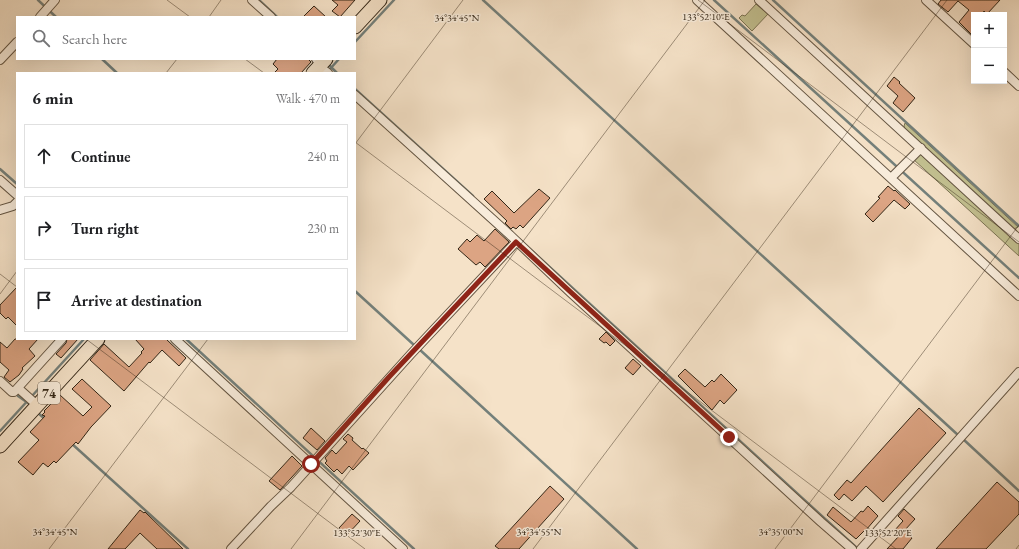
<!DOCTYPE html>
<meta charset="utf-8">
<style>
:root{--surface:#fff;--page:#f6f6f6;--text:#202124;--muted:#757577;--line:#e0e0e0}
body{margin:0;font-family:"EB Garamond",serif;background:var(--page);color:var(--text)}
.controls{position:absolute;right:12px;top:12px;display:grid;overflow:hidden;border-radius:0px;box-shadow:0 4px 16px #0002}
.controls button{width:36px;height:36px;display:grid;place-items:center;padding:0;border:0;border-bottom:1px solid var(--line);background:var(--surface);color:var(--text);font:20px sans-serif}
.stop{position:absolute;width:12px;height:12px;margin:-9px;border:3px solid #8f2418;border-radius:50%;background:#fff}
.stop.end{background:#8f2418;border-color:#fff;box-shadow:0 1px 4px #0008}
.list{margin:0;padding:0;list-style:none}
h2{display:flex;justify-content:space-between;align-items:center;height:52px;margin:0;padding:0 16px;font-size:17px}
h2 small{font-size:13px;font-weight:400;color:var(--muted)}
.list li{display:grid;grid-template-columns:26px 1fr auto;gap:12px;align-items:center;box-sizing:border-box;height:64px;margin:0 8px 8px;padding:0 8px;border:1px solid var(--line);border-radius:0px}
.list b{display:block;font-size:15px;white-space:nowrap}
.list em{font-size:13px;font-style:normal;color:var(--muted)}
.icon{flex:none;width:22px;height:22px;fill:none;stroke:currentColor;stroke-width:2;stroke-linecap:round;stroke-linejoin:round}
.map{position:relative;flex:none;width:1019px;height:549px;overflow:hidden}
.search{position:absolute;background:var(--surface);box-shadow:0 4px 16px #0002;left:16px;top:16px;width:340px;height:44px;display:flex;align-items:center;gap:10px;box-sizing:border-box;padding:0 14px;border-radius:0px;color:var(--muted);font-size:15px}
.panel{position:absolute;background:var(--surface);box-shadow:0 4px 16px #0002;left:16px;top:72px;width:340px;height:268px;border-radius:0px}
.map>svg:first-child{display:block}
.green{fill:#c3c191;stroke:#7b7454}
.lines{fill:none;stroke-linecap:round;stroke-linejoin:round}
.stream{stroke:#74807b;stroke-width:2.5}
.building{fill:#dca483;stroke:#332616}
.street-casing{stroke:#645542;stroke-width:10}
.primary-casing{stroke:#332616;stroke-width:15}
.street{stroke:#f8ecdb;stroke-width:8}
.primary{stroke:#f5e2c8;stroke-width:13}
.route{stroke:#8f2418;stroke-width:5}
.ticks{fill:none;stroke:#332616;stroke-width:1;stroke-opacity:0.45}
.labels{text-anchor:middle;dominant-baseline:central;stroke-width:3;stroke-linejoin:round;paint-order:stroke}
.shield{fill:#f8ecdb;stroke:#6e6151;stroke-width:1}
.shield-label{font-size:13px;font-weight:bold;fill:#332616}
.ticks-label{font-size:10px;text-anchor:middle;fill:#332616;stroke:#f8ecdb;stroke-width:3;stroke-linejoin:round;paint-order:stroke}
</style>
<div class="map">
<svg width="1019" height="549" viewBox="0 0 1019 549">
<rect width="100%" height="100%" fill="#f5e2c8"/>
<filter id="stains"><feTurbulence type="fractalNoise" baseFrequency=".005" numOctaves="4"/><feColorMatrix values="0 0 0 0 .2 0 0 0 0 .09 0 0 0 0 .02 0 0 0 .5 -.17"/></filter>
<radialGradient id="worn" r=".72"><stop offset=".6" stop-color="#630" stop-opacity="0"/><stop offset="1" stop-color="#630" stop-opacity=".3"/></radialGradient>
<path class="green" d="M756,4L768,14L752,31L739,18L742,15L745,16Z
M905,123L1018,227L1014,229L905,129L904,126Z
M920,154L1019,244V256L913,159Z"/>
<g class="lines">
<path class="stream" d="M38,0L56,17
M259,0L277,17
M483,0L958,435
M714,0L1019,278
M773,0L1019,226
M355,42L394,0
M102,59L117,73
M329,65L337,73
M330,69L339,59
M355,89L473,196
M0,169L17,184
M519,239L858,549
M355,291L414,345
M186,339L414,549
M419,349L637,549
M18,396L28,403
M38,413L45,419
M0,431L84,339
M963,439L1019,491
M71,443L188,549"/>
</g>
<path class="building" d="M332,0H355L340,17L332,11L338,5Z
M941,0H1000L987,14L984,11L981,15H974V37L959,22L969,10L958,1L948,12L938,4Z
M314,6L326,17H303Z
M277,59H308L311,62L301,73H274L278,69L273,64Z
M894,77L900,82L899,83L915,98L903,112L893,103L898,96L887,86Z
M888,186L894,191L895,190L910,204L905,209L894,200L873,222L865,214L880,198L878,197Z
M539,189L550,198L523,228L520,225L516,229L513,227L511,229L505,223L507,221L484,199L492,191L514,213Z
M495,229L509,242L485,267L480,262L476,265L458,249L467,239L470,242L477,235L484,241Z
M17,287V326L8,317L6,319L0,313V305Z
M606,332L615,341L610,346L606,342L604,343L599,339Z
M15,339H38L29,349L35,356L22,368L23,369L19,375L10,382L4,377L9,370L0,362V342L7,348Z
M67,339H78L61,358L56,354L66,343Z
M135,339H166L186,358L179,366L162,350L150,363L149,362L124,391L90,360L104,344L129,367L142,353L141,352L144,349Z
M633,359L641,366L633,375L625,368Z
M685,369L705,387L712,380L714,382L721,374L737,390L724,404L720,400L712,410L678,376Z
M82,379L111,406L91,427L78,444L76,442L56,463L54,461L48,467L43,463L33,475L18,462L39,440L30,432L45,416L42,415L45,412L44,411L60,395L83,416L92,407L72,389Z
M919,408L946,433L883,502L866,486L852,501L844,494L839,500L834,495L847,480L851,483Z
M311,428L325,441L317,450L303,438Z
M348,434L353,438L352,440L362,449L363,448L369,453L353,470L349,466L342,474L337,469L334,472L325,463L327,461L325,458L332,450L336,454L347,442L343,439Z
M292,456L302,466L280,490L269,481Z
M997,482L1019,502V514L986,549H936Z
M550,486L564,499L519,549H499L495,546Z
M868,506L878,516L866,530L864,531L856,539L827,515L833,507L851,522L861,511L863,512Z
M904,509L915,519L904,531L912,538L903,549H887L899,536L894,531L903,521L898,516Z
M140,510L144,513L145,512L183,549H157L140,533L125,549H108Z
M352,514L360,521L347,535L339,528Z"/>
<g class="lines">
<g class="street-casing">
<path id="street" d="M252,0L271,17
M697,0L1019,296
M759,0L1019,239
M926,0L974,44
M40,17L55,0
M316,59L324,70L328,73
M0,60L17,42
M1004,72L1019,86
M355,95L510,235L570,292L821,522L852,549
M891,178L921,148
M0,180L17,195
M0,210L13,206L17,202
M175,339L403,549
M0,381L12,392H14L62,339
M18,388L37,405
M231,549L271,506L291,487L411,354L516,242
M861,549L1019,372"/>
</g>
<g class="primary-casing">
<path id="primary" d="M355,27L380,0
M313,73L326,59
M0,446L98,339"/>
</g>
<use href="#street" class="street"/>
<use href="#primary" class="primary"/>
</g>
<g class="lines">
<path class="route" d="M311,464L389,377L516,242L729,437"/>
</g>
<path class="ticks" d="M167,0L190,17M698,0L1019,242M209,17L221,0M245,59L264,73M166,73L177,59M355,142L896,549M355,144L463,0M0,274L17,287M0,294L17,271M86,339L365,549M49,549L208,339M291,549L705,0M533,549L947,0M775,549L1019,225M1016,549L1019,545"/>
<g class="labels">
<rect class="shield" x="38" y="382" width="22" height="22" rx="3"/>
<g class="shield-label">
<text x="49" y="393">74</text>
</g>
</g>
<g class="ticks-label">
<text x="706" y="20">133°52'10"E</text>
<text x="457" y="21">34°34'45"N</text>
<text x="55" y="535">34°34'45"N</text>
<text x="539" y="535">34°34'55"N</text>
<text x="781" y="535">34°35'00"N</text>
<text x="357" y="536">133°52'30"E</text>
<text x="888" y="536">133°52'20"E</text>
</g>
<rect width="100%" height="100%" filter="url(#stains)"/>
<rect width="100%" height="100%" fill="url(#worn)"/>
</svg>
<div class="controls">
<button>+</button>
<button>−</button>
</div>
<div class="stop" style="left:311px;top:464px"></div>
<div class="stop end" style="left:729px;top:437px"></div>
<div class="search"><svg class="icon" aria-label="search" viewBox="0 0 24 24"><circle cx="10" cy="10" r="6"/><path d="M15 15l6 6"/></svg>Search here</div>
<section class="panel">
<h2>6 min<small>Walk · 470 m</small></h2>
<ul class="list">
<li><svg class="icon" aria-label="ahead" viewBox="0 0 24 24"><path d="M12 20V5M6 11l6-6 6 6"/></svg><div><b>Continue</b></div><em>240 m</em></li>
<li><svg class="icon" aria-label="right" viewBox="0 0 24 24"><path d="M7 20v-9h11M14 6l5 5-5 5"/></svg><div><b>Turn right</b></div><em>230 m</em></li>
<li><svg class="icon" aria-label="arrive" viewBox="0 0 24 24"><path d="M6 21V4h12l-3 4 3 4H6"/></svg><div><b>Arrive at destination</b></div></li>
</ul>
</section>
</div>
